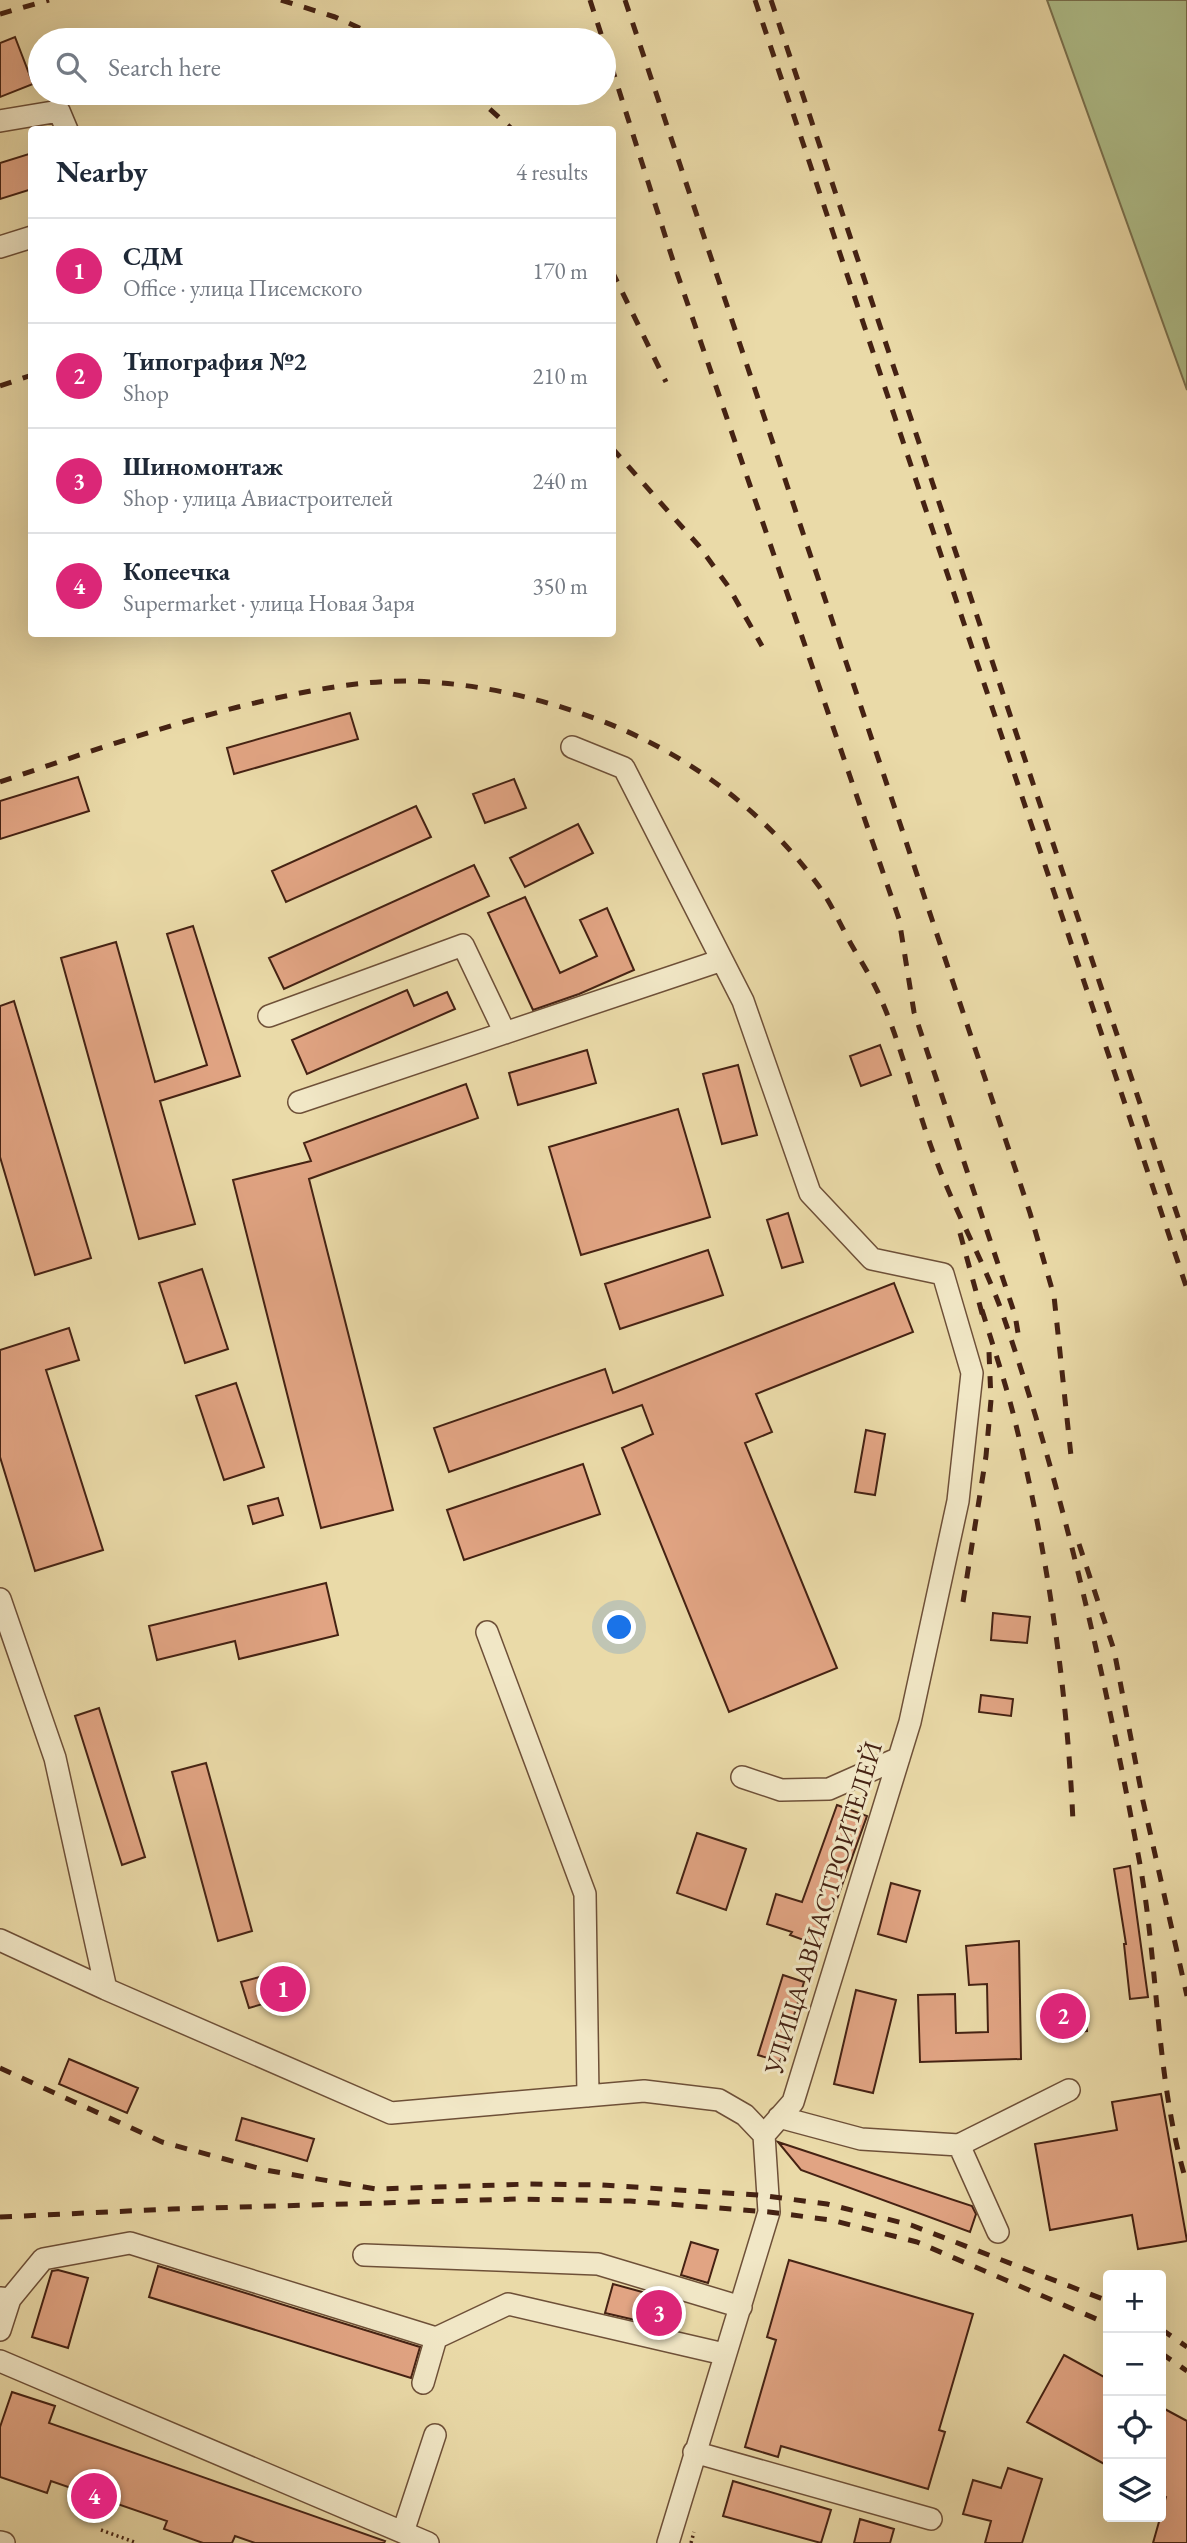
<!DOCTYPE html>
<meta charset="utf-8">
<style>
:root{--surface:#fff;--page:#f6f6f7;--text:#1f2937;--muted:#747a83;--line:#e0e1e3;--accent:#db2777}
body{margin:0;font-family:"EB Garamond",serif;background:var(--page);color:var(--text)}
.controls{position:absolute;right:21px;bottom:21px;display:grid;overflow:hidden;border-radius:7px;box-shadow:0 7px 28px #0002}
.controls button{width:63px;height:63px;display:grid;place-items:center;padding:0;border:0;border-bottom:2px solid var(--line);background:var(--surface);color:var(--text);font:35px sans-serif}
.you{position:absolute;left:620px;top:1628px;width:24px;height:24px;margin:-18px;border:5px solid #fff;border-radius:50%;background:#1a73e8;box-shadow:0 0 0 10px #1a73e833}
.badge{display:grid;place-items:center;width:46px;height:46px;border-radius:50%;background:var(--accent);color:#fff;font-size:23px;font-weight:700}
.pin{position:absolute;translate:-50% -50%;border:4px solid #fff;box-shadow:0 2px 7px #0006}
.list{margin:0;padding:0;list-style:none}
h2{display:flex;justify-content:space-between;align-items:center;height:91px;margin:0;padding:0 28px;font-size:30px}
h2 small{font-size:23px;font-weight:400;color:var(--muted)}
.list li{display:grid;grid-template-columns:46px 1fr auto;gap:21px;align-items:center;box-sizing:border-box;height:105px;padding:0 28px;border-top:2px solid var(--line)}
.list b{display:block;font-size:26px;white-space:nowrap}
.list p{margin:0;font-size:23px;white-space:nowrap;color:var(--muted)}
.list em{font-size:23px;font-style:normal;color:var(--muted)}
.icon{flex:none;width:38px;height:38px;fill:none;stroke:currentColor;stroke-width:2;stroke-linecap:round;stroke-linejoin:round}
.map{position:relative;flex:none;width:1187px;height:2543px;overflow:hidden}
.search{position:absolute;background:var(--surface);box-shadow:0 7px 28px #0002;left:28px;top:28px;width:588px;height:77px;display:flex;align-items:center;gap:18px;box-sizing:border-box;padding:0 24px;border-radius:38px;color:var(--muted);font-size:26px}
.panel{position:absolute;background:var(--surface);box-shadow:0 7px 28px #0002;left:28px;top:126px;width:588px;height:511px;border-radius:7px}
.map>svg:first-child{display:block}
.green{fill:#b0c18d;stroke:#7a7250;stroke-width:2}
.building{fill:#e1a483;stroke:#452213;stroke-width:2}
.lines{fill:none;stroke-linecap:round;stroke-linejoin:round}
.minor-casing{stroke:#6e5038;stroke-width:24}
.path{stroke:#452213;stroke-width:3.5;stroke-dasharray:2 3.5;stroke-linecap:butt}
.minor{stroke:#f1e7c6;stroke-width:21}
.rail{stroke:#452213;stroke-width:5;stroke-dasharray:12 12;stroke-linecap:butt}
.labels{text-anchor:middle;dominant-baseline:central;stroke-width:6;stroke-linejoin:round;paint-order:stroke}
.street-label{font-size:26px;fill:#452213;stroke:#f1e7c6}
</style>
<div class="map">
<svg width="1187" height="2543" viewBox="0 0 1187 2543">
<rect width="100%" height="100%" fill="#eadaa8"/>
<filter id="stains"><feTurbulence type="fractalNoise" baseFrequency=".00286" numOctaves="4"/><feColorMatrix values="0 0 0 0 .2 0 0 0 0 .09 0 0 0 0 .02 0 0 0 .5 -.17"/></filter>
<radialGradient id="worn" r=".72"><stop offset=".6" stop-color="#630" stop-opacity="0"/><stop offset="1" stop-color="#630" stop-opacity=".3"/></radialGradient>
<path class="green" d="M1047,0H1187V390Z"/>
<path class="building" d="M15,37L33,84L0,97V43Z
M32,153V189L0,199V163Z
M350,713L358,739L234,774L227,748Z
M78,777L89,811L0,839V801Z
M514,779L526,808L485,823L473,794Z
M416,806L431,837L286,902L272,871Z
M578,824L593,853L525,887L510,858Z
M474,865L489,896L284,989L269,958Z
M525,897L560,973L597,956L580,920L607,908L634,970L579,994L533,1010L488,913Z
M193,926L240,1076L160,1101L195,1224L139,1239L61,958L116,942L155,1082L207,1065L167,934Z
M407,990L414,1006L447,992L455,1009L307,1074L292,1040Z
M14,1001L91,1258L35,1275L0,1157V1006Z
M880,1045L891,1075L861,1086L850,1056Z
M587,1050L596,1083L518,1105L509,1073Z
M738,1065L757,1135L722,1144L703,1074Z
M466,1084L478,1118L309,1179L393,1510L321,1528L233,1180L311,1161L304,1143Z
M678,1109L710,1217L581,1255L549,1147Z
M788,1213L803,1262L782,1268L767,1220Z
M708,1250L723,1295L620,1329L605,1284Z
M202,1269L228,1349L185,1363L159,1283Z
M894,1283L913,1332L756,1394L772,1432L745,1443L837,1668L729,1712L622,1448L653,1434L642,1405L449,1472L434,1428L605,1369L613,1393Z
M69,1328L79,1360L46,1370L103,1550L35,1571L0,1457V1350Z
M236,1383L264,1467L224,1480L196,1396Z
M866,1430L885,1434L875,1495L855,1492Z
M583,1464L600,1514L464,1560L447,1510Z
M278,1498L283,1515L253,1524L248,1506Z
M326,1583L338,1635L239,1659L235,1641L157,1660L149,1626Z
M993,1613L1030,1617L1027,1643L991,1640Z
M981,1695L1013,1699L1011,1716L979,1712Z
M99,1708L145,1857L122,1865L75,1716Z
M206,1763L252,1931L218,1941L172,1772Z
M837,1805L867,1816L820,1946L790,1935L792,1932L767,1924L776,1894L802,1902Z
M697,1833L746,1849L726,1910L677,1893Z
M1130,1866L1148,1997L1130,1999L1124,1944H1126L1114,1869Z
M891,1883L920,1891L906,1942L878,1934Z
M1019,1941L1021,2059L920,2062L918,1995L955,1994L956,2033L988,2032L987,1984L969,1985L966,1946Z
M293,1968L300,1993L249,2008L241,1982Z
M783,1975L804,1982L780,2062L758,2055Z
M856,1990L896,2000L873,2093L834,2084Z
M1084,2001L1087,2031L1051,2034L1048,2004Z
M69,2059L138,2088L127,2113L59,2084Z
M1161,2094L1187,2241L1138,2249L1132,2215L1050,2230L1035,2144L1117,2130L1112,2102Z
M242,2118L314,2139L307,2161L236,2140Z
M778,2142L972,2206L976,2214L970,2232L801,2170Z
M691,2242L718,2250L708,2283L681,2275Z
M789,2260L973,2314L939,2430L945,2432L928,2489L781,2446L778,2457L745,2447L776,2340L767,2337Z
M158,2266L420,2347L411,2378L149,2297Z
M58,2270L88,2278L68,2348L32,2337L52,2271Z
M613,2284L668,2299L661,2326L605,2313Z
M1064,2355L1108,2379V2466L1027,2422Z
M12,2392L55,2406L49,2423L385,2541L384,2543H255L235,2536L232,2543H203L164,2529L167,2521L51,2481L47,2493L0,2477V2427Z
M1161,2407L1187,2421V2543H1153L1166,2497L1161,2494Z
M1008,2468L1042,2479L1022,2543H985L991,2521L963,2514L973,2480L1001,2488Z
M733,2481L831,2510L821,2543L723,2516Z
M860,2519L894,2529L890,2543H854Z"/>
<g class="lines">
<g class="minor-casing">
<path id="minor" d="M0,121L59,111L67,130
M0,247L32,237
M572,747L624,768L743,1001L810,1193L872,1259L943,1274L972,1373L958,1501L910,1722L793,2102L764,2135L769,2212L668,2543
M269,1016L463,945L505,1033
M299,1102L722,960
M0,1599L55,1758L106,1989
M487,1632L585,1894L588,2096
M742,1777L781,1790L829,1789L899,1758
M0,1940L106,1989L391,2113L644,2091L719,2100L745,2115L764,2135
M779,2117L861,2139L959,2145L1069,2090
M959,2145L998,2232
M364,2255L598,2264L741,2307
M0,2298L10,2299L0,2330
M10,2299L43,2259L130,2243L436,2338L508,2304L724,2354
M0,2361L428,2543
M423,2383L436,2338
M694,2452L931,2519
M403,2532L435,2435
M0,2542L4,2543"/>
</g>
<path class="path" d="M101,2530L137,2543
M691,2543L694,2532"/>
<use href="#minor" class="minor"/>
<path class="rail" d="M281,0L335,17L386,40
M590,0L603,40
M625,0L1030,1213L1054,1296L1071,1456
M755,0L1187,1289
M771,0L1187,1244
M0,14L49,0
M604,43L676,270L899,919L914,1012L1015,1315L1019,1339
M472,93L513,130
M612,271L666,382
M0,386L32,375
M612,448L699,546L728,586L762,646
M0,782C79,755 157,728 238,707C292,694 349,681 406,681C470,682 533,696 594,718C682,750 762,808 818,885C831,903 840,924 851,944C862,963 875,983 883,1004C905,1056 917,1112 938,1165C958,1218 987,1267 1005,1321C1065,1496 1105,1677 1139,1859C1159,1966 1155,2079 1187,2184
M960,1233L983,1317
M982,1310C993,1346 1005,1381 1014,1417C1047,1550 1067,1686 1073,1822
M1079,1544L1114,1650L1143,1801L1187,1996
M963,1602L986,1456L991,1400L989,1352
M0,2068L162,2142L265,2170L376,2189L530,2184L601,2185L759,2195L827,2204L911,2225L1108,2301
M0,2217L172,2209L518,2199L630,2201L769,2212L831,2220L917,2242L1108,2324
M1161,2329L1187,2347
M1161,2353L1187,2371"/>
</g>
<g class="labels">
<g class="street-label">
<text transform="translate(823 1908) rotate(-73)">УЛИЦА АВИАСТРОИТЕЛЕЙ</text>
</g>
</g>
<rect width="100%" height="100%" filter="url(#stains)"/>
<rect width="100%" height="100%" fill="url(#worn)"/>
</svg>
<div class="controls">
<button>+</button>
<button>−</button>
<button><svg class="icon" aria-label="locate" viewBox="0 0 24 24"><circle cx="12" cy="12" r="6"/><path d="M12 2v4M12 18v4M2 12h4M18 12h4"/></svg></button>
<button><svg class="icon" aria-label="layers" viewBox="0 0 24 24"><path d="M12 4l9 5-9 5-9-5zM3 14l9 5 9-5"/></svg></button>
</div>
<div class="you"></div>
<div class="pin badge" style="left:283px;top:1989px">1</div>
<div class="pin badge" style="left:1063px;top:2016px">2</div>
<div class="pin badge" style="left:659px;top:2313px">3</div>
<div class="pin badge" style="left:94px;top:2496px">4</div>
<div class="search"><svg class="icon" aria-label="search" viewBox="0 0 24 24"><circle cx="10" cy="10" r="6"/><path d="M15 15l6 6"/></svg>Search here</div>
<section class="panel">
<h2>Nearby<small>4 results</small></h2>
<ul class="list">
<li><span class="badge">1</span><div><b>СДМ</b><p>Office · улица Писемского</p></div><em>170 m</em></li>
<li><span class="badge">2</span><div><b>Типография №2</b><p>Shop</p></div><em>210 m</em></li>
<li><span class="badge">3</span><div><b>Шиномонтаж</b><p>Shop · улица Авиастроителей</p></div><em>240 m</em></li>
<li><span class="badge">4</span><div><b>Копеечка</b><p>Supermarket · улица Новая Заря</p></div><em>350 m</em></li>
</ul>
</section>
</div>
